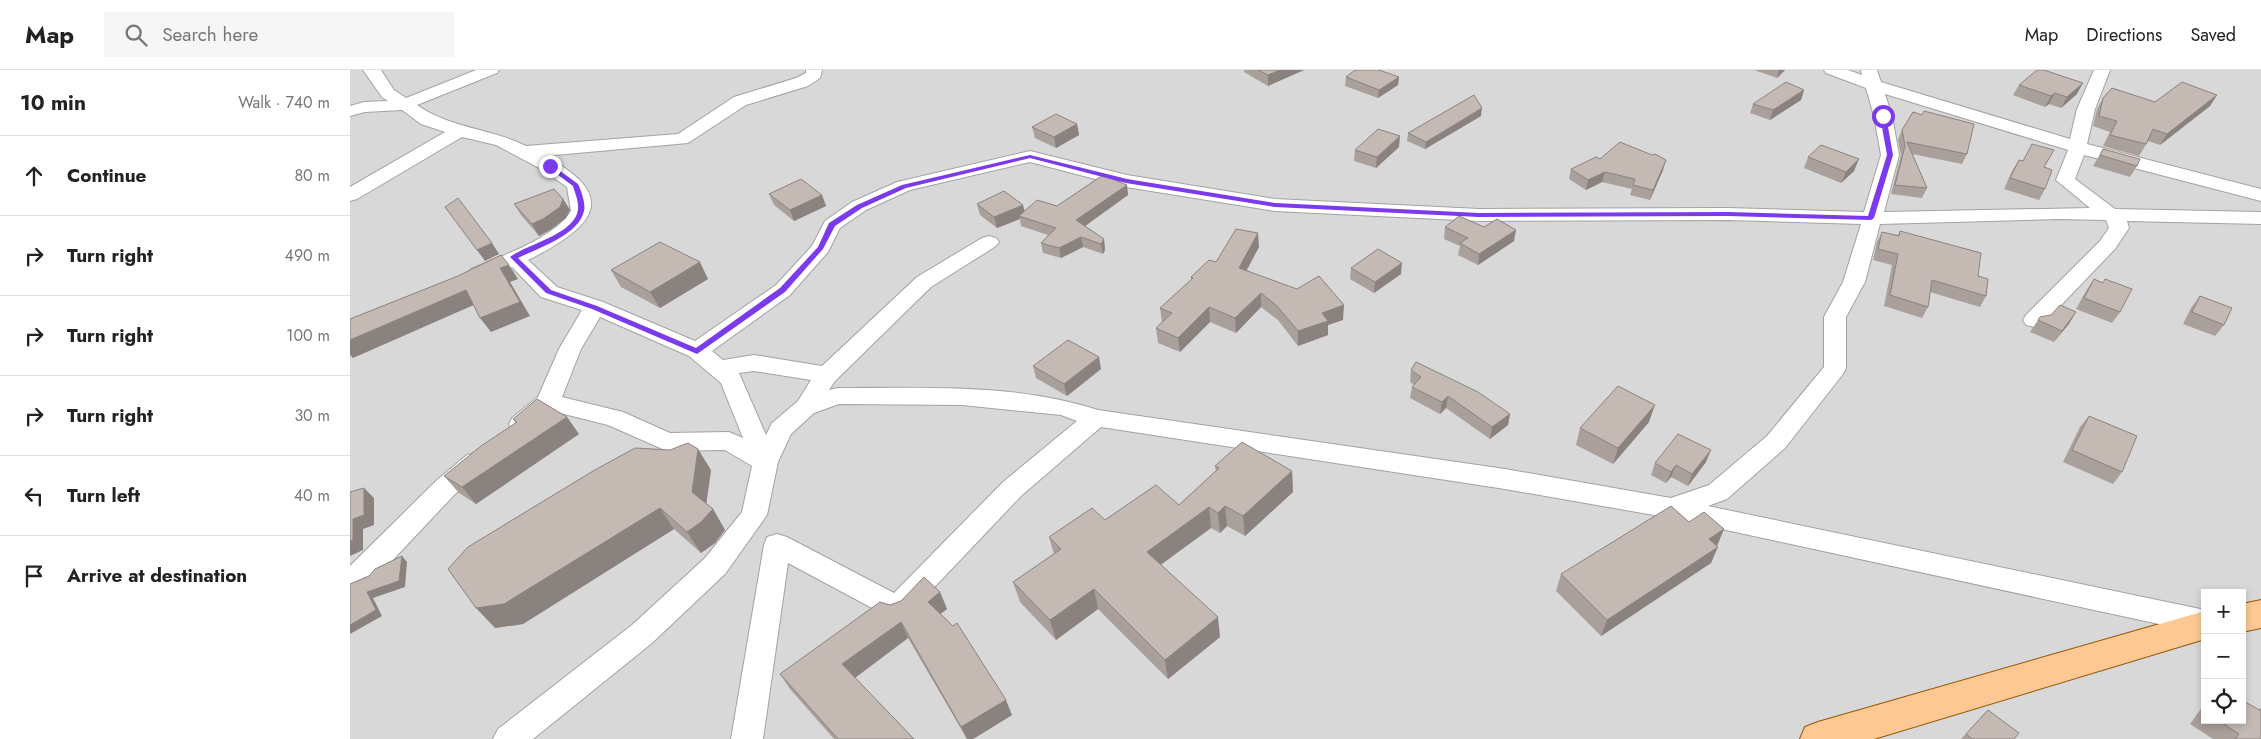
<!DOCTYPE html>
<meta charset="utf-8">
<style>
:root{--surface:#fff;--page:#f6f6f6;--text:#222;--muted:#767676;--line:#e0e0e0}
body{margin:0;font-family:Jost,sans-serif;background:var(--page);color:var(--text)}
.controls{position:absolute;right:15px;bottom:15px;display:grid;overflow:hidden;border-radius:0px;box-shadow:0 2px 8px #0003}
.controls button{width:45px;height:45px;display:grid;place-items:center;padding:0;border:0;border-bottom:1px solid var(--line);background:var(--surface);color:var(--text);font:25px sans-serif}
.stop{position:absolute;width:15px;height:15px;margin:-11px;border:4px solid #7c3aed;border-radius:50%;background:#fff}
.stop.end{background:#7c3aed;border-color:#fff;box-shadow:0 1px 5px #0008}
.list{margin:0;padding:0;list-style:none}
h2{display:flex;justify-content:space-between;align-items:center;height:65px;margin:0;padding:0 20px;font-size:21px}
h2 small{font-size:16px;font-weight:400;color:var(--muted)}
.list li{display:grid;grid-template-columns:32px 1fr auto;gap:15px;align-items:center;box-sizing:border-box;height:80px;padding:0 20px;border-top:1px solid var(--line)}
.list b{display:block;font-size:19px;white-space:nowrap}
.list em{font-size:16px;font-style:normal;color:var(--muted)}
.icon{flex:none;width:28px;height:28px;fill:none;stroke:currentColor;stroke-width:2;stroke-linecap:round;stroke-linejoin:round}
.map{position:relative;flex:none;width:1911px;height:669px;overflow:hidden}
header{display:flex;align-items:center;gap:30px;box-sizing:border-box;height:70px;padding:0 25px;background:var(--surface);border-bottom:1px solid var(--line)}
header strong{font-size:24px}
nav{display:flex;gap:28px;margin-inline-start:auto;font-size:18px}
.search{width:350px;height:45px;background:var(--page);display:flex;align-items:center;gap:12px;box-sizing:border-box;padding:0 18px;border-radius:0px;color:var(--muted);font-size:19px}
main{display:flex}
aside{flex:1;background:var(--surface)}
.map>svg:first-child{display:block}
.residential{fill:#d9d8d8;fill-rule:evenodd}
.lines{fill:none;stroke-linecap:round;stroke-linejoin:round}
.minor-casing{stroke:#a2a2a2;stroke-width:2}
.primary-casing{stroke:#935600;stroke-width:2}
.minor{fill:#fff;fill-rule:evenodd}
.primary{fill:#fec895;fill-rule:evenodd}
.wall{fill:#a99f9b}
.shaded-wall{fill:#8a827e}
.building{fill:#c5b9b4;stroke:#8a827e}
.route{fill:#7c3aed}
</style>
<header>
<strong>Map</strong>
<div class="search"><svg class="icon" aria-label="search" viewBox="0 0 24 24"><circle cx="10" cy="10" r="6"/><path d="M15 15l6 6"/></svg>Search here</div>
<nav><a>Map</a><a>Directions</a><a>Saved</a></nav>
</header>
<main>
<aside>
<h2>10 min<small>Walk · 740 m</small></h2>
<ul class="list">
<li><svg class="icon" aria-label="ahead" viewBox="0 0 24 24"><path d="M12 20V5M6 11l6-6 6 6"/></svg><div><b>Continue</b></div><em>80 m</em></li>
<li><svg class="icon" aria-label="right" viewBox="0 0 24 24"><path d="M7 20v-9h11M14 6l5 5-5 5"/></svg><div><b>Turn right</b></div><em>490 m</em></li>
<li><svg class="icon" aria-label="right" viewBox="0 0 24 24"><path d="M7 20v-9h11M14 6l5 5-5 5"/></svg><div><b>Turn right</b></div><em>100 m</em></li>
<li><svg class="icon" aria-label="right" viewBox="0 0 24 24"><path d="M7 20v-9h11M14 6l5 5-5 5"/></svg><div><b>Turn right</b></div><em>30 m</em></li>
<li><svg class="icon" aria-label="left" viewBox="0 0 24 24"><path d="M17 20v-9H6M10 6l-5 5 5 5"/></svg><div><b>Turn left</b></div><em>40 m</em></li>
<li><svg class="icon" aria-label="arrive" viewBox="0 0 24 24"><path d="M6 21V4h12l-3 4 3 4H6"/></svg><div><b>Arrive at destination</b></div></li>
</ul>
</aside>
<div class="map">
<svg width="1911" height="669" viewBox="0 0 1911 669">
<rect width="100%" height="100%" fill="#ede8e0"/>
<path class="residential" d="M0,0H1911V669H0ZM1855,523H1892V650H1855Z"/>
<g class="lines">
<g class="minor-casing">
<path id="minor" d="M13,0H31L44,20L56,28L126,0H149L147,3L67,35C102,59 140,58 176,76L328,64L384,27L446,8L456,3V0H472L470,8L458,16L396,35L338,73L194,86C274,127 241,159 178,190L207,217L253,232L345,271L426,215L462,176L475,151L502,132L547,112L680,81L777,105L925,129L1129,139L1378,138L1514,142L1531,85L1524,46L1516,18L1476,3L1474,0H1498L1512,5L1511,0H1527L1531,12L1720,69L1727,39L1744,0H1760L1745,39L1737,74L1911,119V131L1734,85L1725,109L1765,139L1911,142V154L1777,151L1779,158L1765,179L1692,255L1684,257L1676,255L1673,250L1676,245L1750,171L1759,158L1756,150L1708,149L1530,154L1515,212L1496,247V298L1493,304L1435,378L1377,429L1358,436L1855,540V564L1321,448L1155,419L751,357L671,426L557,546L547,550L537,546L438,493L413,669H381L414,475L417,467L427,464L437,467L544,523L653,412L727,351L711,345L612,335L489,334L464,343L441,364L428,392L417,445L375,504L302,573L183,669H143L148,659L282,555L355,488L392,442L402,396L375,380L317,381L258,355L202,341C190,352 180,365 162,360L159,354L162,348L188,327L209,279L232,240L191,227L162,197L135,209L128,210L121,209L118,204L121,199C149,187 205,168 221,141L217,117L193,100L146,75L112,67L7,129L0,131V117L95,62L71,54L52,40L15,42L0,46V36L14,32L38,31L32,27ZM1535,24L1718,80L1706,110L1740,138L1534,142L1549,85L1542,46ZM680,92L776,117L925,141L1129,151L1378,150L1511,154L1493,212L1474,247V297L1417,366L1359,415L1321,428L1155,399L748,340C666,313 573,318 488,318L479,320L485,311L581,217L646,176L649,172L646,168L639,166L632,168L567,207L472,296L404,285L373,290L362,281L440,225L478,182L490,158L516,140L560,120ZM250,247L339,286L371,313L393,368L379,362L320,363L273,342L212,327L231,279ZM404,301L461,310L448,331L422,353L416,365L389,303Z
M126,383L135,385L139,392L135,399L105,424L24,510L0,520V496L87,410L117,385Z"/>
</g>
<g class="primary-casing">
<path id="primary" d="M1911,530V558L1892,562V534Z
M1855,541V569L1524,669H1450L1455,657L1468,652Z"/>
</g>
<use href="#minor" class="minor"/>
<use href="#primary" class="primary"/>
</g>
<path class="wall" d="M894,0H954L918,16L894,2Z
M1404,0H1435L1427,8Z
M996,7H1049L1048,15L1028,28L995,16Z
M1669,15L1727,24L1711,38L1699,34L1695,37L1663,25Z
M1454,20L1451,30L1420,50L1400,43L1403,34Z
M1867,25L1860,36L1810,75L1798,71L1789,86L1753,76L1760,62L1743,56L1747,39L1753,28L1805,32Z
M1572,45L1617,84L1612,94L1562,84L1577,118L1572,128L1541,124L1551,85L1548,70L1552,60Z
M1131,46L1075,79L1057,71L1058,63Z
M727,54L729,65L706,78L685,68L682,57Z
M1049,77L1026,98L1004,91L1005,80Z
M1753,79L1787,96L1780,107L1743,96Z
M1458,87L1504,101L1491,113L1454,98Z
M1250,89L1313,100L1300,130L1280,125L1282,119L1252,112L1236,120L1219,109L1221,99Z
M1669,90L1694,97L1695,119L1689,130L1654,119L1662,101Z
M777,115L778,125L735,156L754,169L755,180L753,184L733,177L711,188L693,183L691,173L698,165L671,156L670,149L647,158L630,145L627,134L675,141L707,136Z
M419,124L472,125L476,136L444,151L424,135Z
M213,129L220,140L216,148L200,160L189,166L171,145L164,134Z
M1095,157L1164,171L1128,195L1108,185L1110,176L1094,169Z
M1550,161L1628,206L1636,226L1630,237L1580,222L1578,237L1572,248L1534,236L1542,195L1523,190L1527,172L1532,162L1548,165Z
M909,177L897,200L993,250L978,255V265L948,276L928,250L911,237L886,263L860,252L830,282L808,273L806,258L812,252L810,238L841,210V207L866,192Z
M1001,198L1051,204L1024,223L1000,209Z
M261,200L358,209L310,238L271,217Z
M1744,209L1770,242L1762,253L1726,239L1736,221Z
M1850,226L1874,255L1865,266L1833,254L1841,238Z
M1726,242L1704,272L1680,262L1688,250L1701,245Z
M683,296L751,299L717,326L686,308Z
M1061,300L1160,344L1158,355L1140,369L1096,338L1090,344L1060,328L1062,317L1064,315L1060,312Z
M1739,346L1772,402L1763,414L1713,392L1730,357Z
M163,349L229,364L126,434L109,423L94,406L166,353Z
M1299,352L1263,394L1226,375L1230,358Z
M1356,392L1338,416L1321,407L1316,413L1301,405L1305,393Z
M865,396L942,401L943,422L895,466L877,456L870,463L861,458L811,494L870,567L818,609L748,539L706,570L670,532L663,512L704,484L699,467L829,435L866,401Z
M361,400L356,434L363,439L375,460L365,473L351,483L324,459L173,554L145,558Z
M1339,452L1374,459L1367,475L1361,493L1251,566L1206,521L1211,504Z
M590,522L597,539L590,544L662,645L623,669H617L558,568L505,608L564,669H484L440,619L430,604Z
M1855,633V650H1892L1911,638V669H1863L1840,654Z
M1638,640L1664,669H1611Z"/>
<path class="shaded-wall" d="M930,0H954L918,16V5Z
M1429,0H1435L1427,8Z
M1049,7L1048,15L1028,28L1029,20Z
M1733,13L1727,24L1711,38L1717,27Z
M1454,20L1451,30L1420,50L1423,40Z
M1705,23L1699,34L1695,37L1701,26Z
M1867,25L1860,36L1810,75L1817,64Z
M1132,38L1131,46L1075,79L1076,72Z
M727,54L729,65L706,78L704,67Z
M1050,66L1049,77L1026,98L1027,87Z
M1509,89L1504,101L1491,113L1496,102Z
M1316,90L1313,100L1300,130L1303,120Z
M1255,102L1252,112L1236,120L1238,110Z
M777,115L778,125L728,161L726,150Z
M472,125L476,136L444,151L440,140Z
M213,129L220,140L216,148L200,160L189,166L182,154Z
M673,135L676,146H669L670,149L647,158L644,147Z
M1166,160L1164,171L1128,195L1129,184Z
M908,163L909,177L890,212L889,198Z
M731,167L733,177L711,188L709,178Z
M754,169L755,180L753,184L751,174Z
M142,173L149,184L135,191L127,180Z
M350,192L358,209L310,238L300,222Z
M1052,193L1051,204L1024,223L1025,212Z
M159,195L168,209L160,212L180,246L141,262L130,248L150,198Z
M116,220L126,234L3,288L0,285V270Z
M911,223V237L886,263L885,248Z
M994,235L993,250L978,255V265L948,276V261L972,243Z
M859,237L860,252L830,282L828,268Z
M1726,242L1719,254L1704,272L1712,261Z
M749,287L751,299L717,326L714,314Z
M1098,326L1096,338L1090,344L1092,332Z
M1305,335L1299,352L1263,394L1268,378Z
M1160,344L1158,355L1140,369L1142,357Z
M217,347L229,364L126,434L112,417Z
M348,379L361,400L355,443L342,422Z
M1361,380L1356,392L1338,416L1342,404Z
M1326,395L1321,407L1316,413L1321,402Z
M942,401L943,422L895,466L893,446Z
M14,418L24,428V455L13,459V480L0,486V471L3,449Z
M875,436L877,456L870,463L868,443Z
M859,437L861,458L801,502L797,482Z
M310,438L324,459L173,554L145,558L126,538Z
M363,439L375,460L365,473L351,483L337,462Z
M1374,459L1367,476L1359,469Z
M1368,477L1361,493L1251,566L1257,550Z
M52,486L57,492L55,517L23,528L32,546L0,564V555L17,522Z
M744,519L748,539L706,570L700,550Z
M590,522L597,539L585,548L578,532Z
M868,547L870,567L818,609L815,590Z
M551,552L558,568L502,610L492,594Z
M656,630L662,645L623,669H617L611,657Z"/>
<path class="building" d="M908,0H930L918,5Z
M1005,0H1029L1049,7L1029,20L996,7Z
M1687,0H1694L1733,13L1717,27L1705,23L1701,26L1669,15Z
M1436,12L1454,20L1423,40L1403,34Z
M1832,12L1867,25L1817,64L1803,59L1796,74L1760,65L1767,51L1749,46L1753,28L1762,18L1805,32Z
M1124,25L1132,38L1076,72L1058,63Z
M1574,41L1624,54L1617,84L1557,72L1577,118L1545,115L1555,76L1552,60L1563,42L1572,45Z
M706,44L727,54L704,67L682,57Z
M1028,59L1050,66L1027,87L1005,80Z
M1270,72L1302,85L1305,84L1316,90L1303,120L1283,115L1285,109L1255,102L1238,110L1221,99L1246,87L1250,89Z
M1682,74L1704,80L1694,97L1702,100L1695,119L1660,108L1669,90L1673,91Z
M1471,75L1509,89L1496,102L1458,87Z
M1753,79L1790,89L1787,96L1750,85Z
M753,105L777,115L726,150L754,169L751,174L731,167L709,178L691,173L706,158L669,146L687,130L707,136Z
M451,109L472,125L440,140L419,124Z
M204,119L213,129L210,137L193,149L182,154L164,134Z
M654,121L673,135L644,147L627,134Z
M108,128L142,173L127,180L95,137Z
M1109,146L1134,157L1147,149L1166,160L1129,184L1110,173L1118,168L1095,157Z
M886,159L908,163L889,198L947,219L969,206L994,235L972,243L978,251L948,261L927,236L911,223L885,248L859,237L828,268L806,258L822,243L810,238L843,208L841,207L859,190L866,192Z
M1550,161L1631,183L1628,206L1638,209L1636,226L1582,210L1578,237L1540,225L1548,184L1528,179L1532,162L1549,166Z
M310,172L350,192L300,222L261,200Z
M1028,179L1052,193L1025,212L1001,198Z
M151,185L159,195L150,198L170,232L130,248L116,220L0,270V249L108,206Z
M1744,209L1753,213L1755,209L1782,219L1770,242L1734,228Z
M1850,226L1882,238L1874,255L1842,242Z
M1710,235L1726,242L1712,261L1688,250L1690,247L1701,245Z
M718,270L749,287L714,314L683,296Z
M1066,292L1128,322L1160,344L1142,357L1098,326L1092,332L1062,317L1071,307L1061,300Z
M1268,316L1305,335L1268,378L1230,358Z
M187,329L217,347L112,417L94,406L131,376L167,352L163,349Z
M1739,346L1787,366L1772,402L1722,380Z
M1328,364L1361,380L1342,404L1326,395L1321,402L1305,393Z
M892,372L942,401L893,446L875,436L868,443L859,437L797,482L868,547L815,590L744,519L700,550L663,512L711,479L699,467L742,438L755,450L806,415L829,435L869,398L865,396Z
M338,373L348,379L342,422L363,439L351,452L337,462L310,438L154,534L126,538L98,499L118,477L243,401L285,378L320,380Z
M14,418V445L3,449V470L0,471V422Z
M1321,436L1339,452L1354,442L1374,459L1359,469L1368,477L1257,550L1211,504Z
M52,486L49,511L17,522L26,540L0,555V514L19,506L25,499Z
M574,507L590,522L578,532L603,556L607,553L656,630L611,657L551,552L492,594L564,669H488L430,604L530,532L540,535L551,531Z
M1892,630L1911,641V669H1885L1889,664L1868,650H1892Z
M1638,640L1669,663L1664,669H1622L1616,664Z"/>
<path class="route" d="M1533,44L1536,46L1543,85L1524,148L1521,150L1378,146L1129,147L925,137L776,113L680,88L556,118L512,138L485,156L473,179L435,222L347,284L242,239L196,223L160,187C177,174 226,164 228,139C229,132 225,123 223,116L196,96L202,95L228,114C231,120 236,134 234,141C229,165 188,178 168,188L201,220L247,236L346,278L430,218L468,177L479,153L507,135L552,115L680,85L777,109L925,133L1129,143L1378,142L1518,146L1537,85L1530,46Z"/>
</svg>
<div class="controls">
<button>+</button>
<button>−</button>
<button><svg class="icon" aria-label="locate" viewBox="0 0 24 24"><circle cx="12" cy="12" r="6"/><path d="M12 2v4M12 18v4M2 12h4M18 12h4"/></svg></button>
</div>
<div class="stop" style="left:1533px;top:46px"></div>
<div class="stop end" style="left:200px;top:96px"></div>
</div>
</main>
